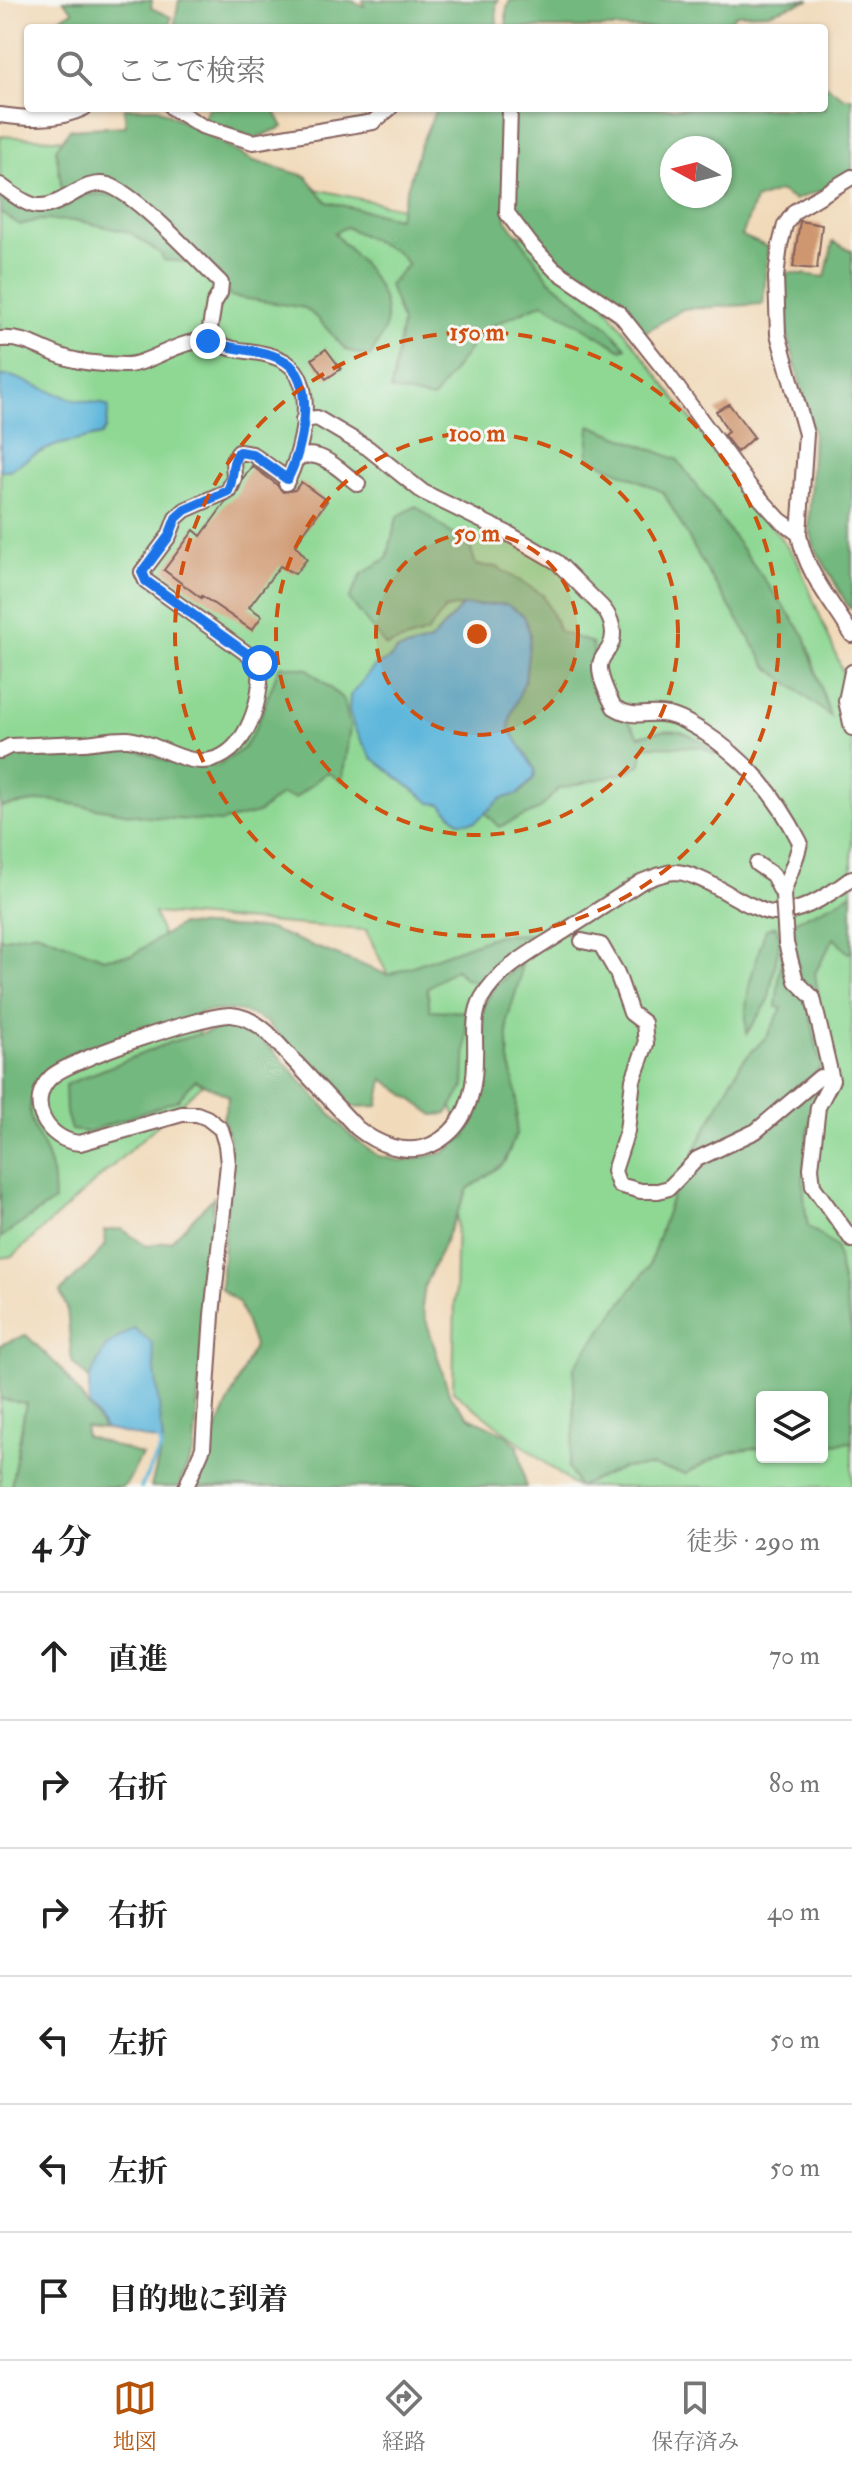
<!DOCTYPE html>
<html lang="ja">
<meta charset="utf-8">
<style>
:root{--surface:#fff;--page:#f2f2f2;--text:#222;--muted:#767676;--line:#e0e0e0;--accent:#b45309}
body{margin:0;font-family:"IM FELL Double Pica","Noto Serif JP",serif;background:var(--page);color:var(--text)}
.controls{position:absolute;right:24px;bottom:24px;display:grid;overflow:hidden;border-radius:8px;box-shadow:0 2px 6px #0004}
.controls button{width:72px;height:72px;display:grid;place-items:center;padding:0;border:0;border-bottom:2px solid var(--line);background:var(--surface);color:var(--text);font:40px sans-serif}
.compass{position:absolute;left:660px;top:136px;width:72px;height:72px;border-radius:50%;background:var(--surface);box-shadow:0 2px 6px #0004;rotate:277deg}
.stop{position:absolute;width:24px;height:24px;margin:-18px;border:6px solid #1a73e8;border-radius:50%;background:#fff}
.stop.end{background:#1a73e8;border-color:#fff;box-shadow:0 2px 8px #0008}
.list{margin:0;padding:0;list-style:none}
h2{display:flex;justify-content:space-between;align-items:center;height:104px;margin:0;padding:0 32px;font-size:34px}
h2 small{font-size:26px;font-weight:400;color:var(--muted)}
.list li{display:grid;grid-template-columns:52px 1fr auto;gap:24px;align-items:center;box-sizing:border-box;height:128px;padding:0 32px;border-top:2px solid var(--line)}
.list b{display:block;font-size:30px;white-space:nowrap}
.list em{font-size:26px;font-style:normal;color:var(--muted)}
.icon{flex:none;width:44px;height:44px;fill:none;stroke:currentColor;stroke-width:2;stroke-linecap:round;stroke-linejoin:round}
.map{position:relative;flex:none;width:852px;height:1487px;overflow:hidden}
.search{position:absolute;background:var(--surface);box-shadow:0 2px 6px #0004;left:24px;right:24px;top:24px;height:88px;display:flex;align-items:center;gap:20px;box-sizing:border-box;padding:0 28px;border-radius:8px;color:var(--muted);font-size:30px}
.sheet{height:872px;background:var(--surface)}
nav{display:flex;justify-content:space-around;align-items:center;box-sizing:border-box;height:112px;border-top:2px solid var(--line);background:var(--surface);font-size:22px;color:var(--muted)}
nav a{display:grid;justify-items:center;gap:4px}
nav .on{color:var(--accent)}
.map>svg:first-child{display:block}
.green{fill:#8fd894;stroke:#6c7c60;stroke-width:2;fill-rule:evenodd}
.forest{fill:#73b87e;stroke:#5e6c54;stroke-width:2;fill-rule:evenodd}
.water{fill:#5eb7db;stroke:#546b83;stroke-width:2}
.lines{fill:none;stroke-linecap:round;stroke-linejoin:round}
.stream{stroke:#5eb7db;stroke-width:4}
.building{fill:#cf9770}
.minor-casing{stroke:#84605d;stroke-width:18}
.minor{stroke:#fff;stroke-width:14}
.minor-bridge-casing{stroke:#84605d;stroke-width:18;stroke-linecap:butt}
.minor-bridge{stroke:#fff;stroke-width:14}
.route{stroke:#1a73e8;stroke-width:10}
.ring{fill:none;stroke:#d05011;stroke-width:4;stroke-dasharray:14 10}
.centre{fill:#d05011;stroke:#f6f6f2;stroke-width:4}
.ring-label{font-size:24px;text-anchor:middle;font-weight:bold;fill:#d05011;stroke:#f6f6f2;stroke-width:6;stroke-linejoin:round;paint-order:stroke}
</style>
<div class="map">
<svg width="852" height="1487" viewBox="0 0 852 1487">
<rect width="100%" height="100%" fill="#f6f6f2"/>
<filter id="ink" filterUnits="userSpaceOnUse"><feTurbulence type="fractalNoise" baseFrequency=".0125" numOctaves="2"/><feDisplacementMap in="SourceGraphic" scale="16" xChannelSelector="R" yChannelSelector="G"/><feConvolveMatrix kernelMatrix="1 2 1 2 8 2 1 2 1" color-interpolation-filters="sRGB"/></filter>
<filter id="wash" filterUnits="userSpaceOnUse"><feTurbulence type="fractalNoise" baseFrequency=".006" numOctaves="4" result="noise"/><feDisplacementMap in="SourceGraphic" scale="32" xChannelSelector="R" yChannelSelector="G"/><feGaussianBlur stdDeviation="1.8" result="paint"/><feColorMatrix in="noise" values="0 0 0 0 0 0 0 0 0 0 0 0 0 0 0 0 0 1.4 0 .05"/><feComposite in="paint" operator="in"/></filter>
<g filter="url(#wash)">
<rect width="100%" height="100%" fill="#f1daba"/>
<path class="green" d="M0,136L105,142L558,243L797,560L852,694V1487H576L453,1391L459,1122L366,930L154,913L214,1074L13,1256L0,1258ZM762,1397H822V1457H762Z
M0,1399L26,1403L11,1487H0Z"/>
<path class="forest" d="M63,0H152L151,8L171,17L169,28H57V20L73,11Z
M179,0H350L364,6L363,0H498L496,5L497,28H174Z
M510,0H810L768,13L737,14L724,25L727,28H507L506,12Z
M824,84L845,98H852V172L828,188L794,200L779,191L755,200L742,236L768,247L763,304L683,309L642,334L580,282L558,257L545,252L509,214L514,108H824ZM672,148H720V196H672Z
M124,108H158L254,161L306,176L327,202L398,218L420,146L436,109L462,111L463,108H503L506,219L549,279L608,327L626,347L622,350L543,303L484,329L433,399L391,390L402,322L389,285L408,264L397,252L346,227L334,233C357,259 389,284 386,323C385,333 375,347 370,357L346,350L319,320L305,308L229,296L218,273L126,188L62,192L56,149L70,129L126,126Z
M208,108H273L283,127L255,138L203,120Z
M0,189L29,209L87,194L120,196L197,263L164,260L161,254L129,232L79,221L38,220L20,225L0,212Z
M833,242L852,251V608H849L814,546L809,524L813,431L782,314L786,272L825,277Z
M590,425L678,460L805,636L830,716L767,666L706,569L663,492L588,457Z
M416,506L471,549L476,565L497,567L543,595L560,632L592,643L605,711L627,719L639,736C675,726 681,729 712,748L714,754L702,747L644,746L641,764L627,772L558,789L540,809L499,827L485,813L501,798L519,794L534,778L535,770L509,728L511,715L525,680L530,634L462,606L445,609L427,633L386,646L349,599L362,574L387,558L397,517Z
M280,665L308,669L344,700L350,727L342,781L327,772L295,798L280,795L258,813L220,822L148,817L49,800L0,807V753L44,745L136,750L166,761L217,766L244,748L256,727Z
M852,893V952L848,953L834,938L815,973L818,994L800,981L791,923L835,903Z
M180,925L269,929L388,975L498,935L539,934L543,939L479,984L465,979L456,969L427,988L430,1010L467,1012L464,1086L447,1114L434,1115L383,1079L378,1106L349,1107L266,1022C242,1008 230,1009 203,1012L50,1071C10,1117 40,1125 51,1169C54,1179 53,1191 54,1201L0,1238V939L36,932L104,958L132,955Z
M776,926L780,939L768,1002L747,1033C742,998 755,962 766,929Z
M782,951L807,1000L821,1067L757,1125L698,1155L694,1151L741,1063L768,1035L782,1008L776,1007Z
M521,964L520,978L507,1021L509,1060L517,1095L516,1135L504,1163L468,1189L425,1285L422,1307L450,1396L469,1417L505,1434L518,1446L526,1487H195L214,1435L254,1346L239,1303L221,1289L230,1141L223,1118L229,1096L195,1080L178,1100L88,1132L71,1130L66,1113L65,1085L171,1042L225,1027L245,1029L272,1049L350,1135L378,1156L403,1161L443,1153L466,1136L476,1106L481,1058L479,1022L487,999L497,985Z
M820,1084C806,1130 798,1177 808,1226L836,1247L852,1334V1442L822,1445V1397H762V1448C730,1448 712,1459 686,1474L652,1466L622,1468L578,1487L568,1467L574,1431V1367L649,1266L676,1184L695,1163Z
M214,1197L194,1451L178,1487H151L163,1442L106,1347L89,1379L72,1362L67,1308L60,1292L95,1258L106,1243L104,1231L122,1229L146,1246L171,1241Z
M26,1335L60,1368L105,1429L85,1427V1436L142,1455L127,1483L122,1487H11L26,1403L0,1399V1345Z"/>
<path class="water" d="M0,376H11L74,400L103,404L109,407L106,428L101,435L57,445L34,455L9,470H0Z
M506,604L524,616L530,634L525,680L511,715L509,728L535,770L534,778L518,794L501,799L475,822H459L441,804L431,803L372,758L354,728L349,710L350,696L375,666L389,659L396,651L430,641L462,606Z
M134,1328L152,1343L163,1442L105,1429L89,1405V1379L106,1346Z"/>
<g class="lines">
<path class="stream" d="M141,1487L161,1448L158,1439"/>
</g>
<g id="blocks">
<path class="building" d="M800,221L822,225L817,269L793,267Z
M326,349L341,369L326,379L312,359Z
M729,404L754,437L737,452L724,435L728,432L716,411Z
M252,466L276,484L283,492L295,490L301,482L327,501L295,545L307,559L295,574L280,566L249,607L262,616L252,630L202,596L201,598L164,570L194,530L201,536L225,503L236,496L244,477Z"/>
</g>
</g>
<g filter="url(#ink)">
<use href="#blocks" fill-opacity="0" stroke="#84605d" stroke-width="2"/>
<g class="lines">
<g class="minor-casing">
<path id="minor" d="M172,108L202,126L253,142L373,122L390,108
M510,108L507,213L532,246L554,269L620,314L666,372L750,487L780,520L799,534
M0,115C28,119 57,121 84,108
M852,177L795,211L785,225L780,245L776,277L778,334L806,434L799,534C805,572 833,603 852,635
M0,185C10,192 25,205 38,206C63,208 83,178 108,185C138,195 196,259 221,283L220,293L214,303L208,341
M0,339C29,336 48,355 75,360C90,364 108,364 124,365C147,366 178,340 205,341C214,341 225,347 234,349C251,352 273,353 287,363C319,385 301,455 286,483
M303,420L317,418L368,448L423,492L509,534L557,562L602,607C612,618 617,635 609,648C605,655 601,657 600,665C599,678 608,695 614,707C637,721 646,710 668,715C680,717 692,725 702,731C747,760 776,795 800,842C797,861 787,876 783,895
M297,459C319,446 340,471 358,484
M852,672L846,701L852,728
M0,751L10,746C35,745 60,744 84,743C98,742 114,738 128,739C150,741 170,756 192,760C243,770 264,701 260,663L146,581L142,572L169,536L176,518L185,510L228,491L234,478L233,460L239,452L252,454L287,479
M757,864L773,875L783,895
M582,941L601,945L617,973L631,1013L644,1023L646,1044L633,1080L627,1131L614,1171L619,1185L641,1191H658L669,1188L697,1159L756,1131L820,1077L832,1080
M786,943L796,981L813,998L832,1080L818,1107L811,1168L813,1186L852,1240
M186,1487L203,1448L212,1315L228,1164L226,1145L221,1129L207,1118L197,1114H182L80,1143C47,1141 25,1102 51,1077C69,1060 205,1014 231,1015C246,1016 257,1023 268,1033L357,1128C377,1144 405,1156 431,1145C466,1129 475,1093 475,1058C476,1037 472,1017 482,998C499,968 536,950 563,932C589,916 615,899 641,882C651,878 665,872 676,872C698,873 730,896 750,905C758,908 765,913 774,913C801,914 831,894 852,878"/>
</g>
<use href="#minor" class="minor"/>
<g class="minor-bridge-casing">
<path id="minor-bridge" d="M783,895L786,943"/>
</g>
<use href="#minor-bridge" class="minor-bridge"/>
</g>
</g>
<g class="lines" filter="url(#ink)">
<path class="route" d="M208,341C232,351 264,348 286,362C317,382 302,453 287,479L252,454L239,452C230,464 235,476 228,491L185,510L176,518L169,536L142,572L146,581L260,663"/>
</g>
<circle cx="477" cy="634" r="101" fill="#d05011" fill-opacity=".12"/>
<g class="ring">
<circle cx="477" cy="634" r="101"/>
<circle cx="477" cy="634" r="201"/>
<circle cx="477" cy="634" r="302"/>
</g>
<circle cx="477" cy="634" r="12" class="centre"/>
<g class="ring-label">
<text x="477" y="340">150 m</text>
<text x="477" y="441">100 m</text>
<text x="477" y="541">50 m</text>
</g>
</svg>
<div class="controls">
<button><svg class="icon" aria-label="layers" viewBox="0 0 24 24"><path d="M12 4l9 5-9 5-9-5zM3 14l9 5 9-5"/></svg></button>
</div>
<svg class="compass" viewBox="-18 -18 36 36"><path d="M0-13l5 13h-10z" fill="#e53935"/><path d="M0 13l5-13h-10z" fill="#767676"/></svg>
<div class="stop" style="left:260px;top:663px"></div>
<div class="stop end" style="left:208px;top:341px"></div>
<div class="search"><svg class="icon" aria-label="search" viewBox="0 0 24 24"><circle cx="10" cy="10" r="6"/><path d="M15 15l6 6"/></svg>ここで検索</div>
</div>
<section class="sheet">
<h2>4 分<small>徒歩 · 290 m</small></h2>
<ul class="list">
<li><svg class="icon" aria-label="ahead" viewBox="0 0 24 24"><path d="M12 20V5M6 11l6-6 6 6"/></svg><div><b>直進</b></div><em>70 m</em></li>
<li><svg class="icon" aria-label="right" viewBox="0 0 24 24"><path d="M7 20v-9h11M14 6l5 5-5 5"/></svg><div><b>右折</b></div><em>80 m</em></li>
<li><svg class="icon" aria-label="right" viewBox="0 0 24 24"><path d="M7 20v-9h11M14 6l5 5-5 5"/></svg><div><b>右折</b></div><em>40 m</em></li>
<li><svg class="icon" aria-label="left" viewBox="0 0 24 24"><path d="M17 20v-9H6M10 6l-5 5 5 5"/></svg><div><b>左折</b></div><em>50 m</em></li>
<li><svg class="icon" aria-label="left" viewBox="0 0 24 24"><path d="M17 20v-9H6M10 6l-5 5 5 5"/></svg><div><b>左折</b></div><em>50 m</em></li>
<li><svg class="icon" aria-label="arrive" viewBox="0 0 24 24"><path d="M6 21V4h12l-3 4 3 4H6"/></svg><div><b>目的地に到着</b></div></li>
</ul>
</section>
<nav>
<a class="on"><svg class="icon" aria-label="map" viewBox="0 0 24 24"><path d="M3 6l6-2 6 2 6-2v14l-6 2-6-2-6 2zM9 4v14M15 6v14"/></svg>地図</a>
<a><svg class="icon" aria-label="directions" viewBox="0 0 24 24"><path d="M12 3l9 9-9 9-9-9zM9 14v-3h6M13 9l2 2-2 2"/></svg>経路</a>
<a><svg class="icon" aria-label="saved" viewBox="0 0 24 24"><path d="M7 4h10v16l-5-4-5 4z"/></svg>保存済み</a>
</nav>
